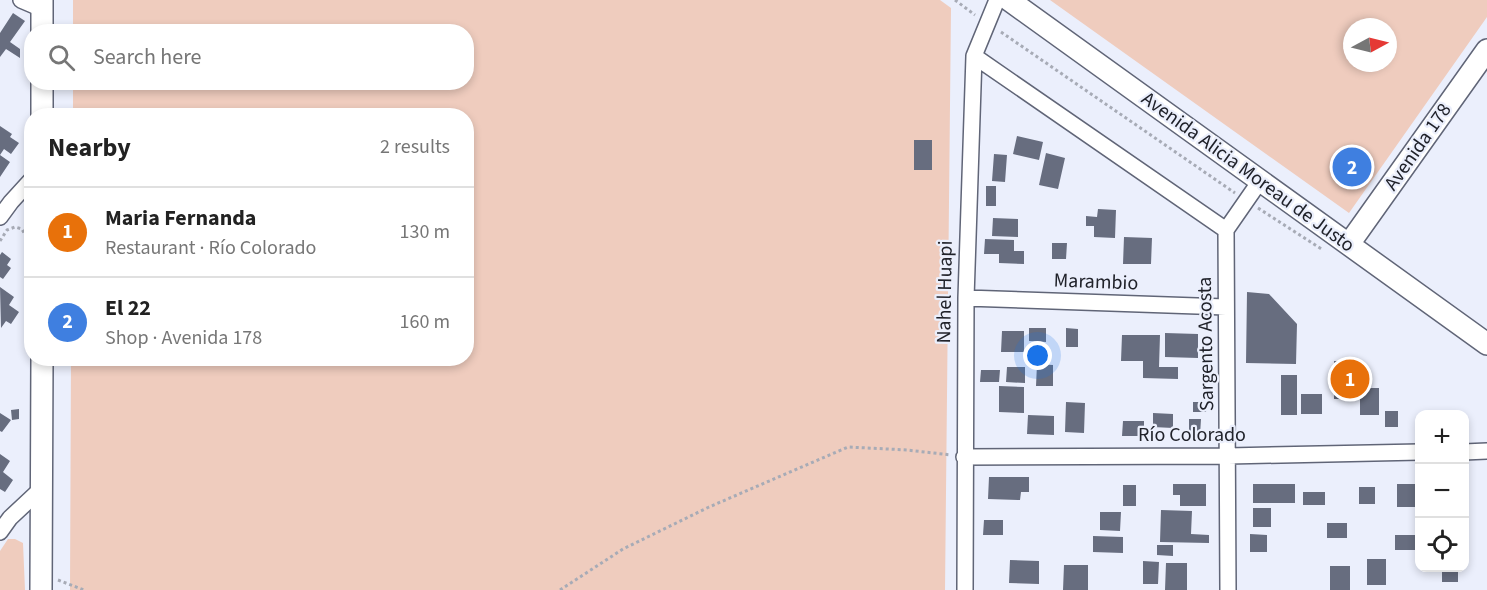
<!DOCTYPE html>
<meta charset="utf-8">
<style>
:root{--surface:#fff;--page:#f2f2f2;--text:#222;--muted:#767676;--line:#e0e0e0;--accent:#0b8043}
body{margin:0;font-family:"Source Sans 3",sans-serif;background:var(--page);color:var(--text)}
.controls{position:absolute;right:18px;bottom:18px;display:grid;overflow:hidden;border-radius:12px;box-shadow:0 3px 9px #0003}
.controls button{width:54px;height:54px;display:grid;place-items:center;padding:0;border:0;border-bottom:2px solid var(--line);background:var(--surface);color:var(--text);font:30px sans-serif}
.compass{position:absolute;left:1343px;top:18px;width:54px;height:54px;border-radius:50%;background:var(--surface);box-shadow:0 3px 9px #0003;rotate:83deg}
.you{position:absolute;left:1038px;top:356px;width:21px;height:21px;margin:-15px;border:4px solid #fff;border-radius:50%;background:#1a73e8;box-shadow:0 0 0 9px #1a73e833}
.badge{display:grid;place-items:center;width:39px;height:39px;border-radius:50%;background:var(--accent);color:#fff;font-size:20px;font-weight:700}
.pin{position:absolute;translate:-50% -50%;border:3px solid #fff;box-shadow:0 2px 6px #0006}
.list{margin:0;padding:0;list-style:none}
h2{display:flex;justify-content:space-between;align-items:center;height:78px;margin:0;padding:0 24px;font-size:26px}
h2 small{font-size:20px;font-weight:400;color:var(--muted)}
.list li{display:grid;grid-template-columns:39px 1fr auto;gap:18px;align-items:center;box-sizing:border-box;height:90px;padding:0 24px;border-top:2px solid var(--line)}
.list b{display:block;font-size:22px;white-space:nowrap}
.list p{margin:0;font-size:20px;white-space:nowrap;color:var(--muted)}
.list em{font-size:20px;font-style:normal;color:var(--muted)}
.icon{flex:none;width:33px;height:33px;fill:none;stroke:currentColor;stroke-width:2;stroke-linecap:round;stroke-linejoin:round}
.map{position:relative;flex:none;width:1487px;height:590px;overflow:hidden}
.search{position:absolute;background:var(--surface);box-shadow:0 3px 9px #0003;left:24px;top:24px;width:450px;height:66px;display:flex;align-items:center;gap:15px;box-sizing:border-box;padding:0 21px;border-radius:24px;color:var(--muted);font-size:22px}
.panel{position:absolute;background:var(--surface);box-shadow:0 3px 9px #0003;left:24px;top:108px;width:450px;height:258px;border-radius:24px}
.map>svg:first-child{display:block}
.green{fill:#efccbe;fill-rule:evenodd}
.building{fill:#676d7f}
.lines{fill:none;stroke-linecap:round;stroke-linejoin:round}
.street-casing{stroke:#606577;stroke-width:18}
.secondary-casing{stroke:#606577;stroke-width:24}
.path{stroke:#a7abb6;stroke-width:3;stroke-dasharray:3 3;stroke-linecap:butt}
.street{stroke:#fff;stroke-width:15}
.secondary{stroke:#fff;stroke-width:21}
.labels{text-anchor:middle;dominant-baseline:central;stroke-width:4.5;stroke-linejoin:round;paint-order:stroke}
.street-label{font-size:20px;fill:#20222a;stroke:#ebeffc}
</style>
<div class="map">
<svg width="1487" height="590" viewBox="0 0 1487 590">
<rect width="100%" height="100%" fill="#ebeffc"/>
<path class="green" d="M73,0H940L951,8L945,590H70L71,359L466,358V116L73,115V83L466,82V32L73,31Z
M1050,0H1487V17L1349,213ZM1352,27H1388V63H1352Z
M8,539H15L23,543L25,590H0V551Z"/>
<path class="building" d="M13,13L25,21L10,42L20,49V58L6,49L0,57V33Z
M0,126L12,134L10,137L19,143L11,154L4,149L0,155Z
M1017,136L1043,142L1039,160L1013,154Z
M914,140H932V170H914Z
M1046,153L1065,158L1058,189L1039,185Z
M994,154L1007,155L1005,182L992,181Z
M0,155L10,162L0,177Z
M986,186H996V206H986Z
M1098,209L1116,210L1115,238L1094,237V226H1086V216L1097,217Z
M993,218L1018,219V237L992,236Z
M1124,237L1152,238L1151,264H1123Z
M985,239L1014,240V251H1024V264L999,263V254H984Z
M1052,243H1067L1066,259H1052Z
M2,252L11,259L7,265L11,268L3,279L0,277V255Z
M0,287L14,297L9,305L19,312L11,324L6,321L1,328Z
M1247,292L1269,294L1297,324L1296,364L1246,363Z
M1029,328H1046V342L1029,341Z
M1066,328L1078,329V347H1066Z
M1002,331H1024V352H1001Z
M1165,333L1198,334V358L1165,357Z
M1122,335H1160L1159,367H1178V379L1143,378V361H1121Z
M1334,361H1357L1356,399H1334Z
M1037,364L1053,365V386H1036Z
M1007,367H1025V383L1006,382Z
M981,370H1000L999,382H980Z
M1281,375H1297V415H1281Z
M999,386L1024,387V413L999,412Z
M1360,388H1379V415H1360Z
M1301,394H1322V414H1301Z
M1066,402L1085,403L1084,433L1065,432Z
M1193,402H1207L1206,412H1193Z
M19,409V419L12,420L11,410Z
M1385,411H1398V427H1385Z
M0,413L11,420L2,432L0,431Z
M1153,413L1173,414V428L1153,427Z
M1028,415L1054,416V435L1027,434Z
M1189,419H1201L1200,435L1189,434Z
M1123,421H1144V436H1122Z
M0,454L10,461L3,472L13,480L5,492L0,489Z
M989,477H1029V492H1021L1020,500L988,499Z
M1173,484H1206V506H1180V495H1173Z
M1253,484H1295V503H1253Z
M1397,484H1420V507H1397Z
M1123,485H1136V506H1123Z
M1359,487H1375V504H1359Z
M1303,492H1325V505H1303Z
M1253,508H1271V527H1253Z
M1161,510L1192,511L1191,534L1209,535V543L1160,542Z
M1100,512H1121L1120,531L1100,530Z
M1464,516H1469V532H1464Z
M984,520H1003V535H983Z
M1327,523H1347V538H1327Z
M1250,534L1267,535V552H1250Z
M1395,535H1420L1419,550H1395Z
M1093,536L1123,537V553L1093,552Z
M1157,545H1173V556L1157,555Z
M1367,559H1386V585H1367Z
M1010,560L1039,561V584L1009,583Z
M1143,561L1159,562L1158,584H1143Z
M1166,563H1187V590H1165Z
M1064,565H1088V590H1063Z
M1330,566H1350V590H1330Z
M1442,568H1458V582H1442Z"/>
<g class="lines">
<g class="street-casing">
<path id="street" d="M21,0L42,9
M974,56L1226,230
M0,217L11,202L32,179
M966,298L1226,307
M1464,452L1487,451
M964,457L1228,456L1420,452
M0,532L10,518L41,489
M965,590L966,298L974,56L997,0
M1228,590L1226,230L1260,181"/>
</g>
<g class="secondary-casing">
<path id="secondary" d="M42,0V32
M1009,0L1487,344
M42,116V82
M1349,244L1487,50
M41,590L42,358"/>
</g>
<path class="path" d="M955,0L975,15
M1001,32L1235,193
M1258,208L1323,250
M0,241L7,230L15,227L22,229L26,237L27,347
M58,580L84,590
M560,590L623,549L709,507L848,447L907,450L951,455"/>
<use href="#street" class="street"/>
<use href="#secondary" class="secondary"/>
</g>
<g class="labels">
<g class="street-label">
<text transform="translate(1418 147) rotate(-55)">Avenida 178</text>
<text transform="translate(1248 172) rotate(36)">Avenida Alicia Moreau de Justo</text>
<text transform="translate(1096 282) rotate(2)">Marambio</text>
<text transform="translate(945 292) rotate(-89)">Nahel Huapi</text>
<text transform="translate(1206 344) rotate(-91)">Sargento Acosta</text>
<text x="1192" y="435">Río Colorado</text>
</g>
</g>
</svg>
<div class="controls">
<button>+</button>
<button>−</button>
<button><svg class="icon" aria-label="locate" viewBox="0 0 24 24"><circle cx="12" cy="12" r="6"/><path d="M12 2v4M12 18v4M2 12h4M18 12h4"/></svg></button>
</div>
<svg class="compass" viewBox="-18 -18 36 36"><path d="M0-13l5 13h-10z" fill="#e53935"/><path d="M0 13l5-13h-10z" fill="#767676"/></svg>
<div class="you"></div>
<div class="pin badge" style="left:1350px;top:379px;background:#e8710a">1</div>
<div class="pin badge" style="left:1352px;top:167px;background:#3f7fe0">2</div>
<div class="search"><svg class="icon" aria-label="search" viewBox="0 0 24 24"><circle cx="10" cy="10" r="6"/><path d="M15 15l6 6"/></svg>Search here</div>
<section class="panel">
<h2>Nearby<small>2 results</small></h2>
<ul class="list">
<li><span class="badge" style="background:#e8710a">1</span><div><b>Maria Fernanda</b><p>Restaurant · Río Colorado</p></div><em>130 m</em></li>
<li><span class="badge" style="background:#3f7fe0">2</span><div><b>El 22</b><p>Shop · Avenida 178</p></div><em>160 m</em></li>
</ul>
</section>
</div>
